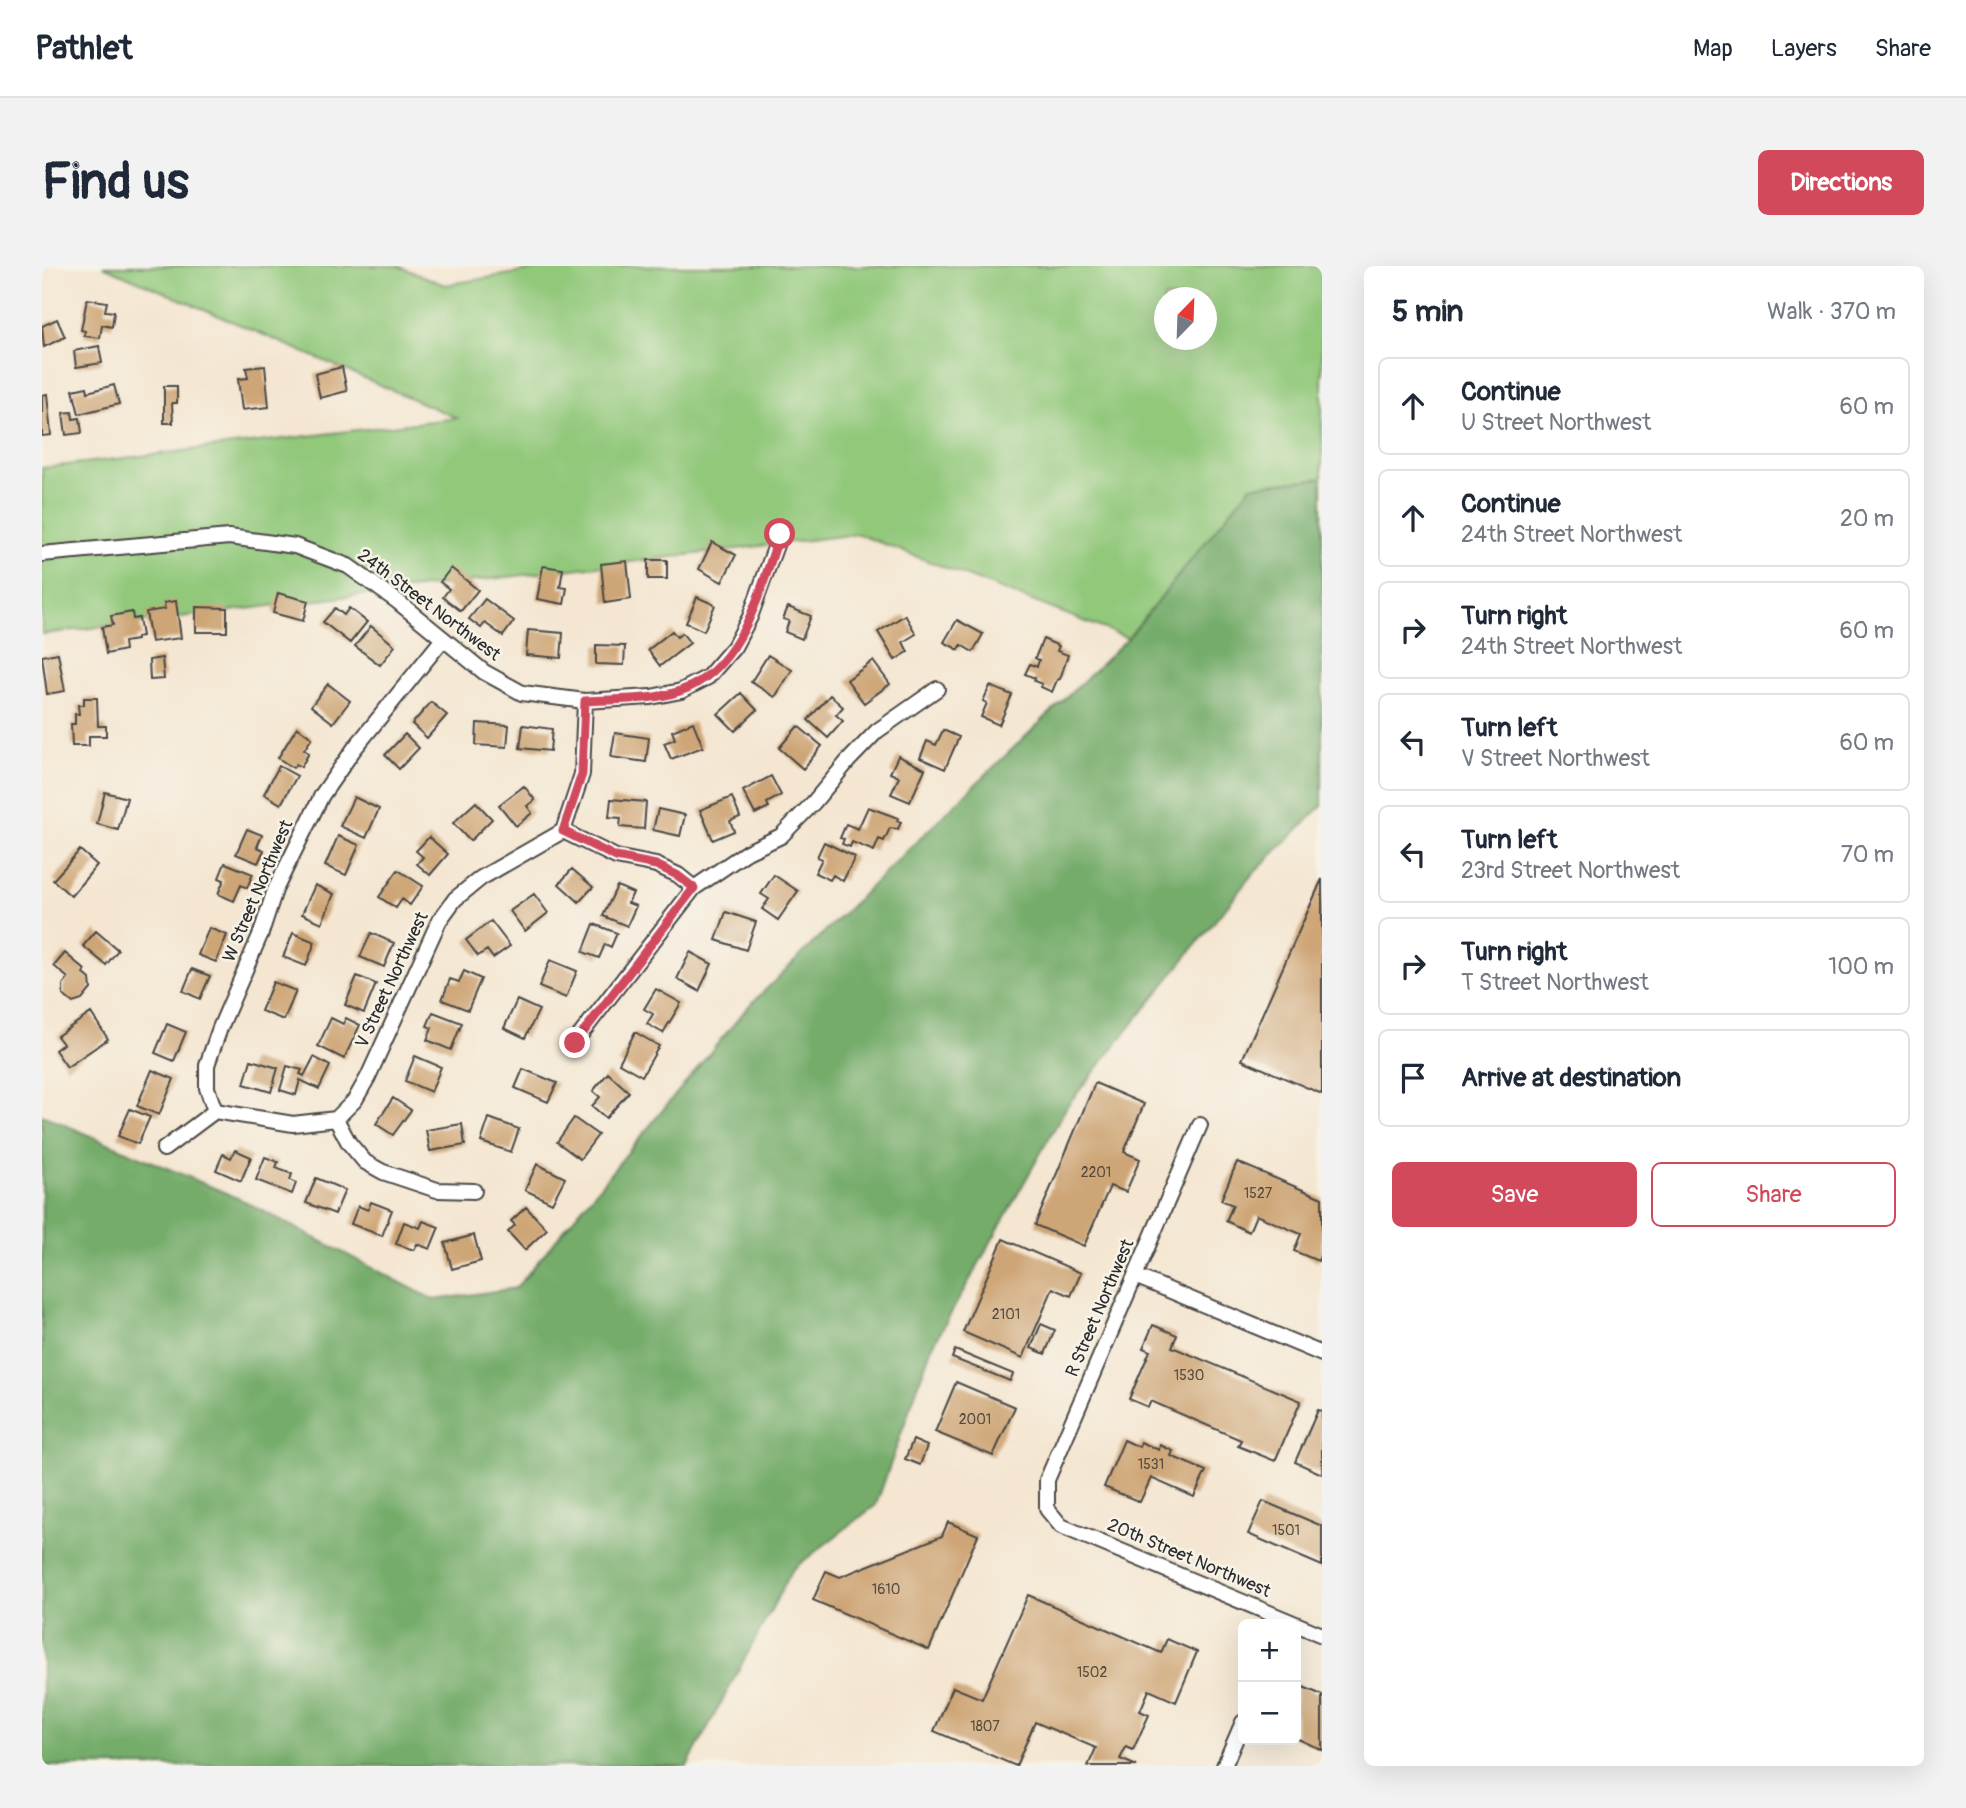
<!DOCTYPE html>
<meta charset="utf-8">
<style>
:root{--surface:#fff;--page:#f2f2f3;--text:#1f2937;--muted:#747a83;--line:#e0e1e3;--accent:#d1495b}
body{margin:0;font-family:Pangolin,sans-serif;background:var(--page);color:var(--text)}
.controls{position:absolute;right:21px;bottom:21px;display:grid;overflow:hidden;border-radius:10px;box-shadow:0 7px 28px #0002}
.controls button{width:63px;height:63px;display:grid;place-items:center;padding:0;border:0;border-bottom:2px solid var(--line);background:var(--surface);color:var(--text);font:35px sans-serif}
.compass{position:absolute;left:1112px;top:21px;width:63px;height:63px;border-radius:50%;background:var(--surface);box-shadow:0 7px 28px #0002;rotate:23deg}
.stop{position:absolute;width:21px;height:21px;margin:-16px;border:5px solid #d1495b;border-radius:50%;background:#fff}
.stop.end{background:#d1495b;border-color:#fff;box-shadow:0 2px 7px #0008}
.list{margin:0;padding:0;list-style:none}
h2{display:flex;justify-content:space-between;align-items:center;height:91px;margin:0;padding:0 28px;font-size:30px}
h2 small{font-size:23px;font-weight:400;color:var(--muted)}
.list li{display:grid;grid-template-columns:46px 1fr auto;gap:21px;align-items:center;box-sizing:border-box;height:98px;margin:0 14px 14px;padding:0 14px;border:2px solid var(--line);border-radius:10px}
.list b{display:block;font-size:26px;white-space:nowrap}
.list p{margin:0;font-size:23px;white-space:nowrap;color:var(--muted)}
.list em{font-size:23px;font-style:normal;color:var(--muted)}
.actions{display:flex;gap:14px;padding:21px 28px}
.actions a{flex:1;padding:16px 0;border:2px solid var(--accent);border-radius:10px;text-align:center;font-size:24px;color:var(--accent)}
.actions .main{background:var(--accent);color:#fff}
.icon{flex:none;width:38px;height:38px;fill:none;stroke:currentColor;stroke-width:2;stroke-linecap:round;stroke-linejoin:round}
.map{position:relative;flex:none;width:1280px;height:1500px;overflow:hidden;border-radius:10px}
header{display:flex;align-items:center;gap:42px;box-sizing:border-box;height:98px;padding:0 35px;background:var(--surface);border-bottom:2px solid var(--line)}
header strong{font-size:33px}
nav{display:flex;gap:38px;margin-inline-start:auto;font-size:24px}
.intro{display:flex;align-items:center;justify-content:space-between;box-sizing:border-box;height:168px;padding:0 42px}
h1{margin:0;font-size:49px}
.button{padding:18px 32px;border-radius:10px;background:var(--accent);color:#fff;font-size:24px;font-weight:700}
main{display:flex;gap:42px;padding:0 42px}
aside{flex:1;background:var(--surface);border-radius:10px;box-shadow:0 7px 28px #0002}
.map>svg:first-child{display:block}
.green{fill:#91c87a;stroke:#5e7a52;stroke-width:2;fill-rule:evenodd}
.forest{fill:#74ac6a;stroke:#506c4a;stroke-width:2}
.building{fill:#cea576}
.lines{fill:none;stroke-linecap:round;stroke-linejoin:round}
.minor-casing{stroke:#494744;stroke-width:18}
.minor{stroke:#fff;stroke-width:14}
.route{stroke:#d1495b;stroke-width:9}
.labels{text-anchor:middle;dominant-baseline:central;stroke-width:5;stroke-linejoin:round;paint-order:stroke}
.number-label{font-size:14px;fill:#544a3e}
.street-label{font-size:18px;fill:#2b2b2b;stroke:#f7f3e8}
</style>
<header>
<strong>Pathlet</strong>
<nav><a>Map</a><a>Layers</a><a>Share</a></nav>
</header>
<div class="intro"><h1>Find us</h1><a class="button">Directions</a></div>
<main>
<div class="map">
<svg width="1280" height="1500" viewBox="0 0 1280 1500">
<rect width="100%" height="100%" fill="#f7f3e8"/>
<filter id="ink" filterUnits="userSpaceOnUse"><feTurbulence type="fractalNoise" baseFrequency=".0143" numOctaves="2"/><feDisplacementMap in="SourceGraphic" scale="14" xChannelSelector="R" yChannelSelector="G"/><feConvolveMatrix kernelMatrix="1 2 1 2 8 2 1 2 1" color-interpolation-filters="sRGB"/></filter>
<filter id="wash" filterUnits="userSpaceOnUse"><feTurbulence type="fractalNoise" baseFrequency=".00686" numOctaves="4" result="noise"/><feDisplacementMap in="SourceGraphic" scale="28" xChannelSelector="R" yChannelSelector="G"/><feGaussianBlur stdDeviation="1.57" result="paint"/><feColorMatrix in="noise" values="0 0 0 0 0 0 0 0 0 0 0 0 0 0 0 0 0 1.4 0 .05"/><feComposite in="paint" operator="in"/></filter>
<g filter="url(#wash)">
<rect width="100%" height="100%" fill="#f4e6d1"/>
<path class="green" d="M61,0H356L403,19L516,0H1280V212L1209,220L1086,372L816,268L0,368V202L415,152ZM1122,32H1164V74H1122Z"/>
<path class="forest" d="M1280,212V540L1209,610L1025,840L889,1083L834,1239L751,1303L645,1500H0V849L198,933L392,1034L474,1022L705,742L910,541L1086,372L1209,220Z"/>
<g id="blocks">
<path class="building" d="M45,33L65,36L63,45L72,46L70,61L60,59L58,72L42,70L43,65L39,64Z
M15,53L23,71L2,81L0,60Z
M57,80L60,97L34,101L32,85Z
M223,100L227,141L200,144L196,113L206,112L204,102Z
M300,101L305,125L278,132L273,108Z
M72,119L77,138L37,148L31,124L45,121L46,126Z
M122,120H135V137H130L131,157H122Z
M5,128L9,169L0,170V129Z
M30,146L31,153L38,152L40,167L24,169L21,147Z
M670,276L694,289L680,316L657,303Z
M606,294H625V313H606Z
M585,295L589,333L563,337L559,298Z
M501,300L521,303L518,321L525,322L522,338L495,333Z
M409,302L436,324L419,345L401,331L407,323L398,316Z
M236,327L266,335L261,355L231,347Z
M655,331L673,339L662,365L644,357Z
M443,333L472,355L461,370L443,357L439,362L427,353Z
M134,335L139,372L109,376L104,346L123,343L122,337Z
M154,341L185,342V366H154Z
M746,341L769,350L760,373L743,366L747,355L741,353Z
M293,342L302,349L307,342L325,356L308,377L281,356Z
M90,346L91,353L97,352L100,370L95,371V374L82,376L83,384L64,388L60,361L71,359L69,350Z
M863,349L874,368L861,376L866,386L853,394L836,366Z
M915,354L941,368L931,386L919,379L917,384L902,376Z
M329,360L353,380L338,399L313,380Z
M486,364L521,367L519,392L484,389Z
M630,365L635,371L640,367L648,377L618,400L606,384Z
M1001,373L1017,380L1015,385L1026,389L1018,413L1015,414L1010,426L999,421L1000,418L992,415L993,412L983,408L988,398L995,401L997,394L993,392Z
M554,379L583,380L582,399L554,398Z
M16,387L23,425L5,428L0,390Z
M726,389L750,404L733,431L709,416Z
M120,392L122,413L108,414L107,394Z
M831,395L848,418L822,437L805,414Z
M286,418L308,435L291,457L269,440Z
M948,420L970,429L957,459L939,451L945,437L941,435Z
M699,427L715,444L693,465L676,448Z
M788,429L801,441L794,449L801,455L786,472L766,454Z
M42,432H55L56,460H64V470H47V480H30L29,458H33V448H37L36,439H42Z
M389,436L405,449L385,472L370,458Z
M651,456L661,481L629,493L622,477L633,473L630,465Z
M435,457L467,459L465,481L434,479Z
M481,459L510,463L508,485L478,482Z
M756,460L780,480L761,503L737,482Z
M255,461L270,472L262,484L267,487L259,501L254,498L251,502L236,492Z
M901,464L917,471L903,503L878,492L885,475L894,479Z
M573,467L607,472L604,496L569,491Z
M363,468L377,482L357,503L343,489Z
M856,490L883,503L868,536L849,528L857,511L848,507Z
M237,500L255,510L239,538L222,528Z
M729,510L739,529L725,537L727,541L713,548L701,525Z
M482,520L493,534L485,540L490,547L474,560L457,539Z
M63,526L85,532L76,564L55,558Z
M312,531L337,543L324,572L298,560Z
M690,531L698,551L688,555L692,565L671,574L658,544Z
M569,533L604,536L602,563L578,561L579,552L567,551Z
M434,536L450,553L428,575L411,557Z
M826,541L856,552L855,555L859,556L856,563L848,562L842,575L837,573L832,585L810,576L808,581L800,578L802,573L798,572L804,558L816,563Z
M616,543L643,549L638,570L611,564Z
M205,563L220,569L215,581L222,584L216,597L194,588Z
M296,570L317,579L304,609L283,600Z
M387,571L406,588L388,609L375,598L381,591L374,585Z
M782,576L813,591L801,615L791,609L788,614L773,607L780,593L775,591Z
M38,584L55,599L29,630L11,614Z
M183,597L211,608L205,622L199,619L192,635L176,628L182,614L177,612Z
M530,603L551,621L537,636L517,618Z
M356,604L381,620L368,639L360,633L354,642L337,631Z
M732,609L756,625L736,654L720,643L727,633L719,628Z
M1280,613V828L1200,794Z
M273,619L292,628L280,657L260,648Z
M575,620L591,627L586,637L594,640L585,660L561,650Z
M492,628L506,647L483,665L468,645Z
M684,646L714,656L704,684L674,674Z
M449,655L468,680L451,692L445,684L436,690L424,674Z
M552,658L575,667L569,681L563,678L557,692L541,686Z
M167,662L185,669L174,696L156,689Z
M54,665L76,684L64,699L41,680Z
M251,667L273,676L264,700L241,691Z
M329,667L352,677L342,701L318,691Z
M648,686L670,698L657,725L635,713Z
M23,687L43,704L41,707L48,713L49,723L40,734L31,737L21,729V719L26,712L12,700Z
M508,694L535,705L524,732L497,721Z
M150,703L168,710L158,733L141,725Z
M422,705L439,713L426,744L400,734L408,713L417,716Z
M315,710L334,718L322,747L303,739Z
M231,716L254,725L242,754L219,745Z
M614,723L639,737L621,767L605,758L611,748L602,743Z
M475,734L497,744L483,772L462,762Z
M391,746L420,757L409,784L385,774L390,762L385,760Z
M49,747L66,773L25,801L13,784L21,778L15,770Z
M289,752L301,758L304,752L318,759L302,793L276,780Z
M125,758L144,766L132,795L113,787Z
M593,766L617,780L600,810L577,797Z
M373,790L399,801L389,826L363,815Z
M272,791L288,800L277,823L258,814L254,829L238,824L245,800L260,804L258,808L262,810Z
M209,794L236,802L229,826L202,818Z
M481,803L515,817L506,836L473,822Z
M110,804L132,813L117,849L95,840Z
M566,807L587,826L564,852L550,840L558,831L551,825Z
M1053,817L1102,838L1082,886L1098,893L1084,926L1068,920L1042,980L993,959Z
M351,832L369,844L351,869L334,858Z
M88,843L108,851L96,878L76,870Z
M447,852L477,863L469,886L439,876Z
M532,852L556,869L538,893L515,876Z
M420,858L423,879L388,885L384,864Z
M193,884L209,891L199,915L174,904L181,888L189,892Z
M223,891L236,896L234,902L250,908L248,914L254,917L250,928L214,914Z
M1195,896L1280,932V986L1276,995L1252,985L1259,968L1214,949L1207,966L1184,955L1191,939L1179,934Z
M495,898L523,912L510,937L483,924Z
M274,912L303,924L293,948L264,937Z
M329,936L350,944L340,970L309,958L316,940L326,944Z
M484,941L505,963L483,984L466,966L473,959L469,955Z
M381,955L397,961L388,983L375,978L372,984L354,978L362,956L378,962Z
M432,969L439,995L410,1003L403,977Z
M961,973L1039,1007L1029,1030L1011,1022L981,1092L921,1066Z
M999,1058L1013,1064L1003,1088L989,1082Z
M1111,1059L1135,1069L1130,1081L1259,1135L1233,1195L1196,1180L1199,1174L1109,1135L1106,1141L1087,1133L1108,1085L1101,1082Z
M913,1084L971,1108L968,1115L910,1092Z
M914,1116L973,1141L951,1190L893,1166Z
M1276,1144L1280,1145V1208L1253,1196Z
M871,1174L885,1180L878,1199L863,1193Z
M1082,1174L1097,1181L1099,1176L1117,1184L1118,1179L1131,1185L1129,1190L1164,1205L1152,1231L1109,1212L1098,1236L1062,1221Z
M1221,1235L1280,1260V1300L1206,1268Z
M906,1256L936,1269L887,1384L771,1334L784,1305L798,1311L900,1270Z
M986,1329L1119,1387L1125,1373L1155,1386L1134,1436L1107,1424L1098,1445L1107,1449L1091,1484L1084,1481L1078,1493L1095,1500H1046L1054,1482L993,1456L974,1500L892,1465L911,1421L940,1433Z
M1254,1418L1280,1429V1484L1254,1472Z"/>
</g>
</g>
<g filter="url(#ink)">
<use href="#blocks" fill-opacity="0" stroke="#494744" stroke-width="2"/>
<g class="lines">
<g class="minor-casing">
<path id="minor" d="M0,288L187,271L253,280L306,300L355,335L442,406L480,427L543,435L609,431L639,425L666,411L692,381L708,351L738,268
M521,565L574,591L614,599L636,609L652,622
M532,777L652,622L705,586L739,570L772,536L806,495L835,465L895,423
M173,845L165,822V799L178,762L219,667L233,624L280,529L312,483L401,373
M294,853L313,834L326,811L397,655L413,633L439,612L521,565L540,508L543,435
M1158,859L1005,1214V1243L1019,1260L1280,1369
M122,883L173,845L251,858L294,853L307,877L323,896L341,906L395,924L432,925
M1093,1010L1280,1088
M1182,1500L1201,1456"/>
</g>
<use href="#minor" class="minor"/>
</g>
</g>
<g class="lines" filter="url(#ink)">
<path class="route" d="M533,777L652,622L635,609L614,599L574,591L521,565L540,508L543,435C574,433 609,435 638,425C701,403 718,323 738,268"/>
</g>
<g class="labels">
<g class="number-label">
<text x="1054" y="906">2201</text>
<text x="1216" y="927">1527</text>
<text x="964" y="1048">2101</text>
<text x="1147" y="1109">1530</text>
<text x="933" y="1153">2001</text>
<text x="1109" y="1198">1531</text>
<text x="1244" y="1264">1501</text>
<text x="844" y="1323">1610</text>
<text x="1050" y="1406">1502</text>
<text x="943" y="1460">1807</text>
</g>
<g class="street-label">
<text transform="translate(387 339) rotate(37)">24th Street Northwest</text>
<text transform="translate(216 625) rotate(-67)">W Street Northwest</text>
<text transform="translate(350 714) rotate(-65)">V Street Northwest</text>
<text transform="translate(1058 1042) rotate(-67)">R Street Northwest</text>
<text transform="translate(1147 1292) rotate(23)">20th Street Northwest</text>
</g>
</g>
</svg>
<div class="controls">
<button>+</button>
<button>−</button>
</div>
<svg class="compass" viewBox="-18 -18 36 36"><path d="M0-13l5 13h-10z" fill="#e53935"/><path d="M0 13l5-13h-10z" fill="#747a83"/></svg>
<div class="stop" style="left:738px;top:268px"></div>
<div class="stop end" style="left:533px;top:777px"></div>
</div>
<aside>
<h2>5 min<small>Walk · 370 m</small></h2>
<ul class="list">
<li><svg class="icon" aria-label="ahead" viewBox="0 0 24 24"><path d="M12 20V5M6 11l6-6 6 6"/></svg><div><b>Continue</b><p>U Street Northwest</p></div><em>60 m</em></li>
<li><svg class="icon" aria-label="ahead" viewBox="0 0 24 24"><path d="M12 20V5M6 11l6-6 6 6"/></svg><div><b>Continue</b><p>24th Street Northwest</p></div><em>20 m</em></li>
<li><svg class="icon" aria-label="right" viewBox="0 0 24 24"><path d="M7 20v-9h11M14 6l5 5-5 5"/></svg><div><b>Turn right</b><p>24th Street Northwest</p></div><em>60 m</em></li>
<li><svg class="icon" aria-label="left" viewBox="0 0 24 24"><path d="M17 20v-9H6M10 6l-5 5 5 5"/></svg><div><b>Turn left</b><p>V Street Northwest</p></div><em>60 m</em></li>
<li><svg class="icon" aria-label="left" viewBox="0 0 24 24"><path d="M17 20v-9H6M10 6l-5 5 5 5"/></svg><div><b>Turn left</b><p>23rd Street Northwest</p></div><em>70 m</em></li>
<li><svg class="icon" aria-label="right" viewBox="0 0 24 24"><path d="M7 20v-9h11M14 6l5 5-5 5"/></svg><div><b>Turn right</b><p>T Street Northwest</p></div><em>100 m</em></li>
<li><svg class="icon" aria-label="arrive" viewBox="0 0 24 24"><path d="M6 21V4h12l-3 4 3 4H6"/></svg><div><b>Arrive at destination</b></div></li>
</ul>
<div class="actions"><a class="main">Save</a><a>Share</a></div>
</aside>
</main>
